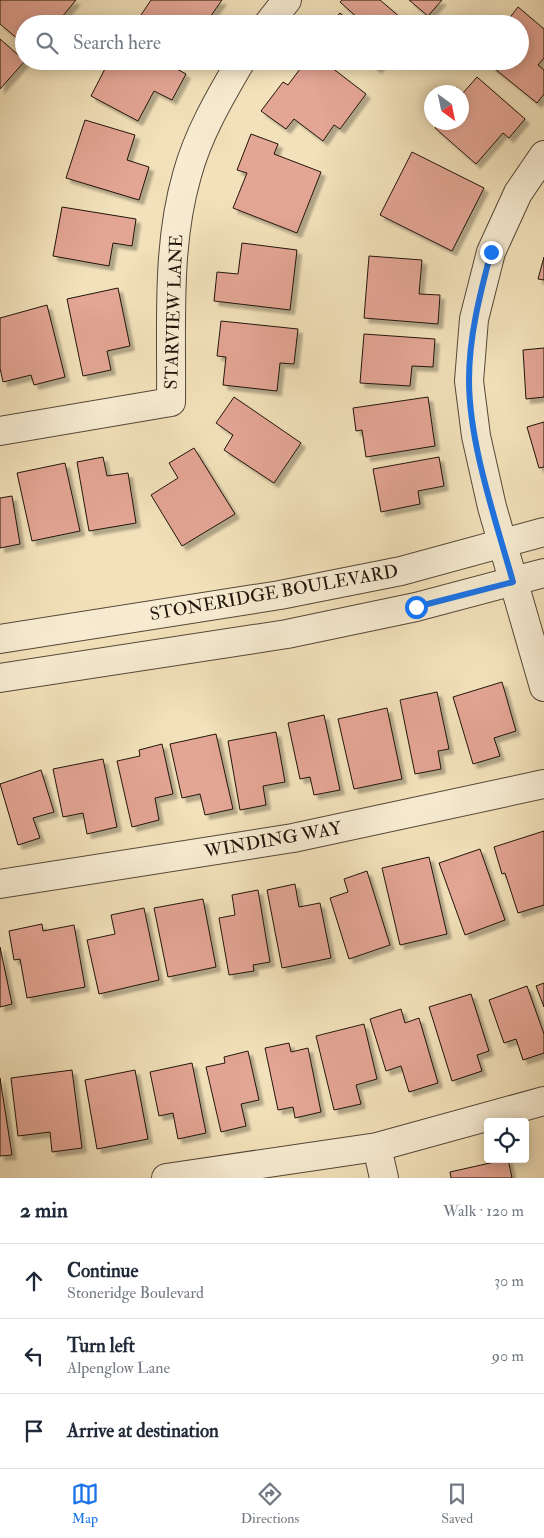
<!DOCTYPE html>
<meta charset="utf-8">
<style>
:root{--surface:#fff;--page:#f6f6f7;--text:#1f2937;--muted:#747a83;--line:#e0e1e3;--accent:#1a73e8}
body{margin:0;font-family:"IM FELL Double Pica",serif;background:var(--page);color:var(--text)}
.controls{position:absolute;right:15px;bottom:15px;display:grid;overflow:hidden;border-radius:5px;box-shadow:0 2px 12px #0003}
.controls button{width:45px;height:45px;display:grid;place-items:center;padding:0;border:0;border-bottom:1px solid var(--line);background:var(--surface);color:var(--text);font:25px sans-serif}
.compass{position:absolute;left:424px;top:85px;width:45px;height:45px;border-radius:50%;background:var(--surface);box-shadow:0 2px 12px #0003;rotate:147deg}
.stop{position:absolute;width:15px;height:15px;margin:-11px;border:4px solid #1a73e8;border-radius:50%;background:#fff}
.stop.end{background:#1a73e8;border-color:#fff;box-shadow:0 1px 5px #0008}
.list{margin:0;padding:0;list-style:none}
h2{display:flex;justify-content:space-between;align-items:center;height:65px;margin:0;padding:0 20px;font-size:21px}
h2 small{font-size:16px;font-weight:400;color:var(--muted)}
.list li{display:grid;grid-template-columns:32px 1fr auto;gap:15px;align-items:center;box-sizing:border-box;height:75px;padding:0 20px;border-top:1px solid var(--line)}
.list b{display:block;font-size:19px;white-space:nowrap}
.list p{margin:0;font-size:16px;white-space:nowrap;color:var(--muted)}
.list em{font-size:16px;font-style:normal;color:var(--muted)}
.icon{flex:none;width:28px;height:28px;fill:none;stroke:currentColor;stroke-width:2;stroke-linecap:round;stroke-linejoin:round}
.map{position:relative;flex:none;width:544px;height:1178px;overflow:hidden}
.search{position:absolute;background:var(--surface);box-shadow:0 2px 12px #0003;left:15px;right:15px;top:15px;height:55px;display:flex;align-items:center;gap:12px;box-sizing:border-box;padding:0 18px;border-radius:28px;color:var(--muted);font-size:19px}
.sheet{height:290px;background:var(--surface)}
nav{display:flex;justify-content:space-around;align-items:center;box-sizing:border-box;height:70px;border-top:1px solid var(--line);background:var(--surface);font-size:14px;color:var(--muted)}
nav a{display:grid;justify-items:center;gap:2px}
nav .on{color:var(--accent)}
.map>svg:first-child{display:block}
.building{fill:#e3a594;stroke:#21140b;filter:url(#shadow)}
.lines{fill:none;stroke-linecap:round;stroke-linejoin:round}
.minor-casing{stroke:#554737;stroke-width:30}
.tertiary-casing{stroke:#554737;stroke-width:30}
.minor{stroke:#f7ecd2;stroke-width:28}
.tertiary{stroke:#f7ecd2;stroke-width:28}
.route{stroke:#1a73e8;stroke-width:6}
.labels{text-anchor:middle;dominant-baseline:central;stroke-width:4.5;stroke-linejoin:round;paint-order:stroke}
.street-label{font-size:18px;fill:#21140b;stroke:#f7ecd2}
</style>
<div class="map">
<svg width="544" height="1178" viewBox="0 0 544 1178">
<defs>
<filter id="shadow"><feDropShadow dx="4.5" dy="4.5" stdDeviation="1" flood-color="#0004"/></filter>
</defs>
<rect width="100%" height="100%" fill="#f2e1ba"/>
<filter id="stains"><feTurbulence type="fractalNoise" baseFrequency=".004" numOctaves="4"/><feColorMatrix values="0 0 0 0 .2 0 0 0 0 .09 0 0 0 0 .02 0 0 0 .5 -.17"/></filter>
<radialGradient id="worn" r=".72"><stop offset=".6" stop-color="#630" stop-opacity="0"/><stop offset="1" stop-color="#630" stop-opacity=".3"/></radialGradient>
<path class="building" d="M0,0H76L56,24H24V44L0,24Z
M151,0H222L208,20L213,24H153L141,15Z
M342,0H380L408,24H355L359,19L340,2Z
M409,0H442L428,16Z
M518,7L544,29V58L538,65L544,70V94L537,103L485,61H520V24H505Z
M340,13L353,24H330Z
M0,39L25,61L0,89Z
M109,61H162L186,74L172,100L154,91L138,121L91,96Z
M306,61H323L366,94L340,129L334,125L323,141L294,119L286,129L261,111L283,82L288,85Z
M368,61H383L377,69Z
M477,77L525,119L509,138L503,133L476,164L435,128L439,122H462V92H451L456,87L463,93Z
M85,120L135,135L127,160L149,167L139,200L66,178Z
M251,134L278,144L274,154L321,172L297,233L233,208L247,173L237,170Z
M412,152L484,188L452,251L380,215Z
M62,207L136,219L132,246L113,243L109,266L53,256Z
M242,243L297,250L290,310L214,301L217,272L238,274Z
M369,256L422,260L419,294L440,295L438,324L364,318Z
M544,257V280L538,279Z
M118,288L130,346L107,351L111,370L83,376L67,299Z
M47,305L65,377L34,385L31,375L3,382L0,368V318Z
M221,321L298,329L294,364L280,363L277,391L223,385L226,357L217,356Z
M364,334L435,339L433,367L412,366L410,386L360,383Z
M544,348V397L526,399L523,350Z
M234,397L301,443L274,483L224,450L233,435L216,423Z
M428,397L435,446L366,457L362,430L356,431L353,408Z
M544,422V467L539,468L527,427Z
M194,448L235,514L182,546L151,495L178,478L169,463Z
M103,457L107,476L128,473L136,523L89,531L77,462Z
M439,457L444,486L418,491L420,504L381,512L373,469Z
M65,463L80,531L32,541L17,473Z
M12,496L20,544L0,548V498Z
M502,682L516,731L494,738L500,756L473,764L453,697Z
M437,692L449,749L438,751L441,769L415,774L400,700Z
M387,708L402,779L354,789L338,719Z
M324,715L340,790L314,795L310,777L300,779L288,723Z
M276,732L285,782L263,786L266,805L240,810L228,741Z
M216,734L233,809L205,815L200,794L182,798L170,744Z
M162,744L173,794L155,798L159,820L132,827L117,761L140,756L139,750Z
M103,759L117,827L87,834L83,813L63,817L53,769Z
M41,770L54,812L33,818L40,838L18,845L0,784Z
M544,831V905L518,913L505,873L502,874L494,847Z
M480,849L505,920L465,935L439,863Z
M429,857L447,934L400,945L382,868Z
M367,871L390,945L349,959L330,898L348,892L344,879Z
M295,884L299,907L320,903L331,958L282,968L267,890Z
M258,890L270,962L253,965L254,971L229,975L219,918L235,915L232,895Z
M203,899L216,967L168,977L154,908Z
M144,908L159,980L99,994L87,940L115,934L111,915Z
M42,924L43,931L74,925L85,987L27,998L20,959L14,960L9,931Z
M0,947L12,1004L0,1007Z
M544,983V1007L536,986Z
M527,986L544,1034V1053L523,1060L516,1039L504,1043L489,1000Z
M471,994L489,1051L477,1055L482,1071L452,1081L429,1007Z
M401,1009L405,1023L419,1018L438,1083L409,1092L401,1066L386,1071L370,1019Z
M364,1024L377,1079L356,1085L361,1104L334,1110L316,1036Z
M289,1043L291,1052L308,1048L321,1112L295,1118L293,1107L278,1110L265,1048Z
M248,1051L259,1100L241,1104L246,1126L221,1132L206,1067L225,1063L224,1057Z
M192,1063L206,1133L178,1139L173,1113L159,1116L150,1072Z
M72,1070L82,1148L52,1152L50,1132L18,1136L11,1078Z
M135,1070L148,1139L97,1149L85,1080Z
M0,1078L12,1155L0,1156Z
M508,1159L512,1178H451L450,1172Z"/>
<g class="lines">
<g class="minor-casing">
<path id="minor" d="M268,24L287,0
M544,155L518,193L491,252L474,319L469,381L476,436L492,507L544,687
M0,431L171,402C172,327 166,247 187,175C198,134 220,97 241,61
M0,884L293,838L544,784
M377,1147L384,1178
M166,1178L377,1147L544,1101"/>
</g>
<g class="tertiary-casing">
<path id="tertiary" d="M0,639L280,595L401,571L544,532
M0,678L287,634L416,607L544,573"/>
</g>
<use href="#minor" class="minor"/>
<use href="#tertiary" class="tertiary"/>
</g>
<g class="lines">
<path class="route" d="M416,607L513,582C496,521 469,444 469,380C469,336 480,294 491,252"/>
</g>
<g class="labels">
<g class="street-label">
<text transform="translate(174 312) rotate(-88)">STARVIEW LANE</text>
<text transform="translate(274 593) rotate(-10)">STONERIDGE BOULEVARD</text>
<text transform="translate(273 840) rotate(-10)">WINDING WAY</text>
</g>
</g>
<rect width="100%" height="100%" filter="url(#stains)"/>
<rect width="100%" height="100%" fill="url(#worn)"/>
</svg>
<div class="controls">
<button><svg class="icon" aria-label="locate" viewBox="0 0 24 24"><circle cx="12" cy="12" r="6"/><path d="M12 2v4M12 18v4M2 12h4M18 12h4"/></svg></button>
</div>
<svg class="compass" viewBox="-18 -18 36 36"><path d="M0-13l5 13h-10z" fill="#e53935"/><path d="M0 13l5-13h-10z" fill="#747a83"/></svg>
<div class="stop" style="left:416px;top:607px"></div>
<div class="stop end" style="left:491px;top:252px"></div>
<div class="search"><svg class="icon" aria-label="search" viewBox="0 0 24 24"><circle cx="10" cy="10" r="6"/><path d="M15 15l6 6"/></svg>Search here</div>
</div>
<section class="sheet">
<h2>2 min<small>Walk · 120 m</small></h2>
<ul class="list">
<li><svg class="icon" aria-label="ahead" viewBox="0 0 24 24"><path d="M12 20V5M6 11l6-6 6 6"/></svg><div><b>Continue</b><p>Stoneridge Boulevard</p></div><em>30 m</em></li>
<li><svg class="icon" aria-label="left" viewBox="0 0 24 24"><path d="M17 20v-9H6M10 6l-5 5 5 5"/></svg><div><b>Turn left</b><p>Alpenglow Lane</p></div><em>90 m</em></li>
<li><svg class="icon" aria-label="arrive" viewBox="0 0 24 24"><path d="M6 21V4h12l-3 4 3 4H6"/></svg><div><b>Arrive at destination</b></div></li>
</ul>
</section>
<nav>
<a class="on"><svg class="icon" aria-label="map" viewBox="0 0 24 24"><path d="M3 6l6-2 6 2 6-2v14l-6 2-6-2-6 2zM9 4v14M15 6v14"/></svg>Map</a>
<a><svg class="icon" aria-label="directions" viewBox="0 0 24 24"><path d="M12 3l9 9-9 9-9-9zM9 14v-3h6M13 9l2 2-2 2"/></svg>Directions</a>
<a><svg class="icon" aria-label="saved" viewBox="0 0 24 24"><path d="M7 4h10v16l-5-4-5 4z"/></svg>Saved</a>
</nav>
